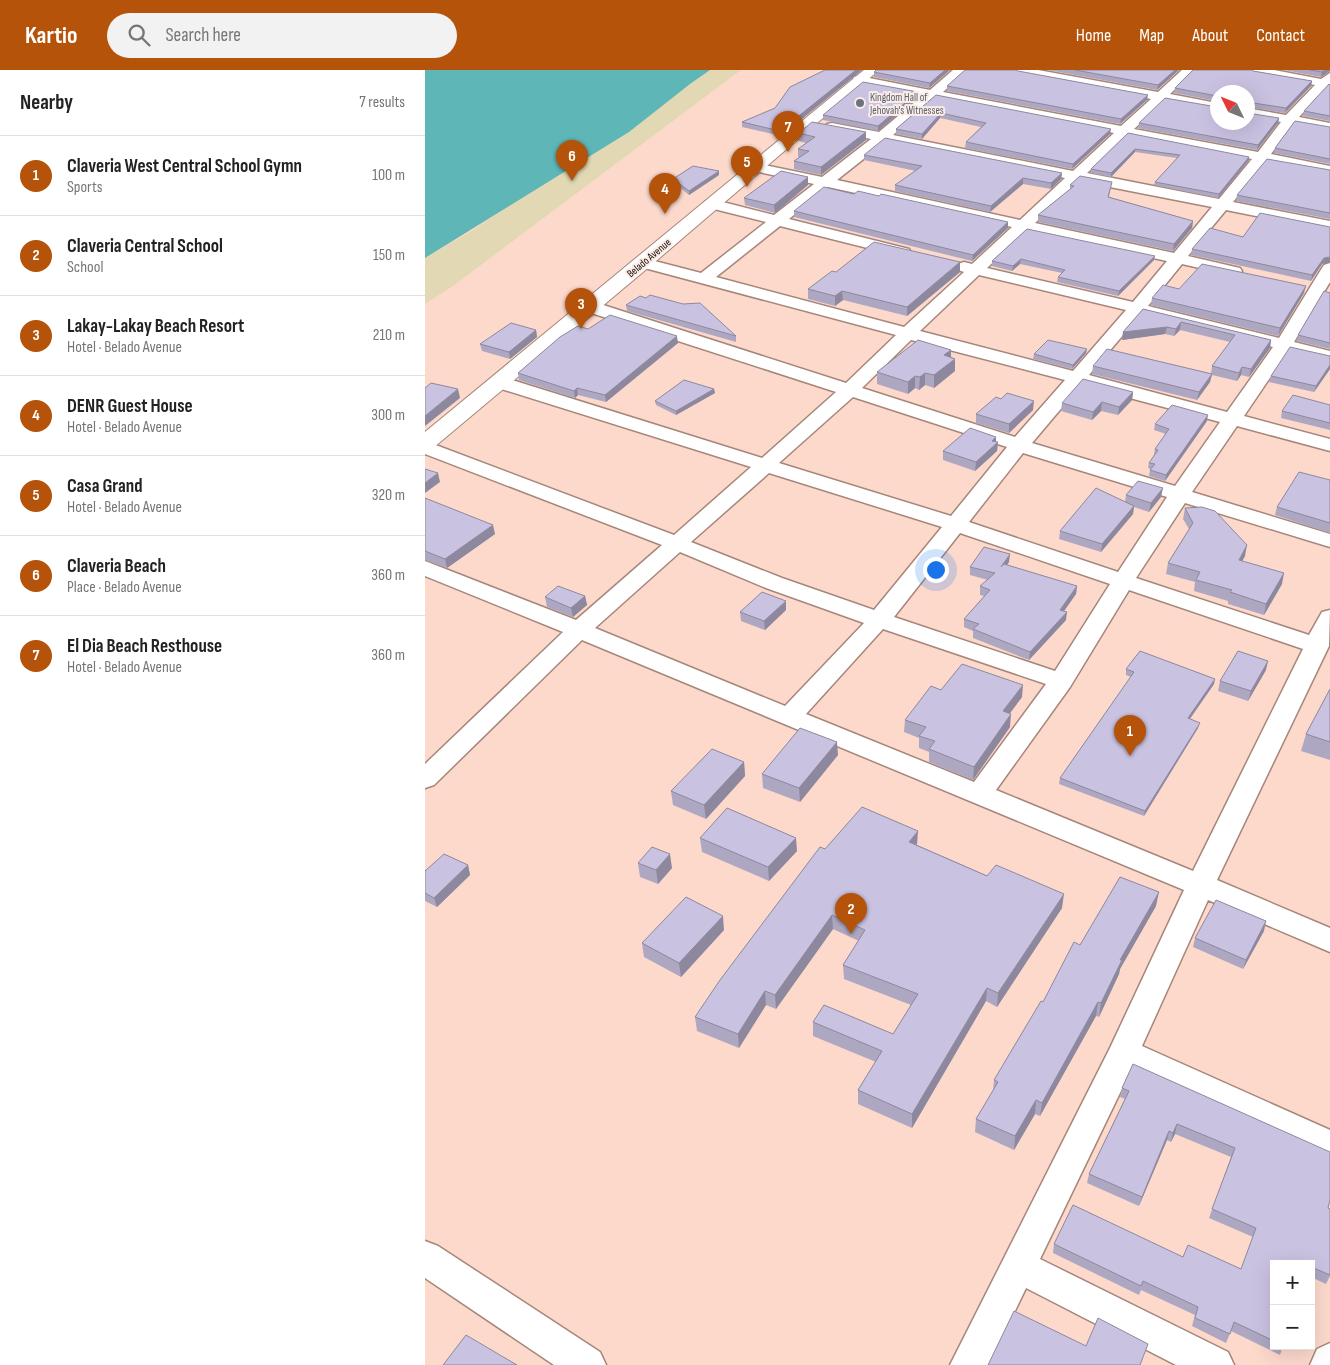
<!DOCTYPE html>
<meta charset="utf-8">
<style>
:root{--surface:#fff;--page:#f2f2f2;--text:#222;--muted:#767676;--line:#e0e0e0;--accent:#b45309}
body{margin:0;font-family:"Sofia Sans Condensed",sans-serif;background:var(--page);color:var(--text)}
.controls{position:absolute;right:15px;bottom:15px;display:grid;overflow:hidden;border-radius:0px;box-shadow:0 5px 20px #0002}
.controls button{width:45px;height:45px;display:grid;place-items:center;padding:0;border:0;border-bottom:1px solid var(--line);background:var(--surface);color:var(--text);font:25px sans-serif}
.compass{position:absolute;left:785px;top:15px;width:45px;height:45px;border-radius:50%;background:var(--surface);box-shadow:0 5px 20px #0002;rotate:313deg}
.you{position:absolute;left:510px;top:499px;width:18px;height:18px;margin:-12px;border:4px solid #fff;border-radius:50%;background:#1a73e8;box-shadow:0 0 0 8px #1a73e833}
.badge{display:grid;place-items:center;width:32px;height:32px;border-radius:50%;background:var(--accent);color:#fff;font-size:16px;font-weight:700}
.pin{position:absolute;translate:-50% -41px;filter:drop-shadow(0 1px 2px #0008)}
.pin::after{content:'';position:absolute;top:26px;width:18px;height:15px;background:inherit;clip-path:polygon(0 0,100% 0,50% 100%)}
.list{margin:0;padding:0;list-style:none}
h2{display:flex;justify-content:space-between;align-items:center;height:65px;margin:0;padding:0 20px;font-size:21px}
h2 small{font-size:16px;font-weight:400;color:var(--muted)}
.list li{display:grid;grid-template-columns:32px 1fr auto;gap:15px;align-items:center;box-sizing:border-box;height:80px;padding:0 20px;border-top:1px solid var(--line)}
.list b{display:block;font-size:19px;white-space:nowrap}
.list p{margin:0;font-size:16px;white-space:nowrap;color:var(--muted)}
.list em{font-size:16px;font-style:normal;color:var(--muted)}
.icon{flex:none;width:28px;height:28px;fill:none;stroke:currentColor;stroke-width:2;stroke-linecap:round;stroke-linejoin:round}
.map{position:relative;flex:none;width:905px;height:1295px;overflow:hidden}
header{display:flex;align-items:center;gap:30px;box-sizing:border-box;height:70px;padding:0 25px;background:var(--accent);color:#fff}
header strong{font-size:24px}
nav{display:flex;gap:28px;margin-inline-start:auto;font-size:18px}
.search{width:350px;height:45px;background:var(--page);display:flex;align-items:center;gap:12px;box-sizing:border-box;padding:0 18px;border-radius:28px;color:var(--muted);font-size:19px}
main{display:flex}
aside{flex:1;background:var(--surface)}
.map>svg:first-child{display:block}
.sand{fill:#e2d9b4}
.water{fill:#5fb6b6}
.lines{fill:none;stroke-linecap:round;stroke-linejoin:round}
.street-casing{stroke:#a6867a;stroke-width:3}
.secondary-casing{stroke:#a6867a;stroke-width:2}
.street{fill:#fff;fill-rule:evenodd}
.secondary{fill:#fff;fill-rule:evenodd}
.wall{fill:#aea7c2}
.shaded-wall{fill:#8d889e}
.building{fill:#cac2e1;stroke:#8d889e}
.worship-dot{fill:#6b7280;stroke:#faece7;stroke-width:2}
.labels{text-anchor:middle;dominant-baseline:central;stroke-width:4;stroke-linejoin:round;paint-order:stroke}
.far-worship-label{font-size:11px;fill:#5b616d;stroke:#faece7;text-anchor:start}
.far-street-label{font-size:11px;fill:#170b07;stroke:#faece7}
</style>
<header>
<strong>Kartio</strong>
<div class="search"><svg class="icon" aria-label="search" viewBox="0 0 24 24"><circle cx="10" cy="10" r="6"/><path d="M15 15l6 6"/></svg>Search here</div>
<nav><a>Home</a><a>Map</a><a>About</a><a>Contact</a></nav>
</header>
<main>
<aside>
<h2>Nearby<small>7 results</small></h2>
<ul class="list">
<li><span class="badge">1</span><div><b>Claveria West Central School Gymn</b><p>Sports</p></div><em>100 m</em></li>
<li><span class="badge">2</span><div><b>Claveria Central School</b><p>School</p></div><em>150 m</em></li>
<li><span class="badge">3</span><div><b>Lakay-Lakay Beach Resort</b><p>Hotel · Belado Avenue</p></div><em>210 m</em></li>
<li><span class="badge">4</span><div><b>DENR Guest House</b><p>Hotel · Belado Avenue</p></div><em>300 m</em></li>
<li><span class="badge">5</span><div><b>Casa Grand</b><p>Hotel · Belado Avenue</p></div><em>320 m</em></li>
<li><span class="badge">6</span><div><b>Claveria Beach</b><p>Place · Belado Avenue</p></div><em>360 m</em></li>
<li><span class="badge">7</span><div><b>El Dia Beach Resthouse</b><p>Hotel · Belado Avenue</p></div><em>360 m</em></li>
</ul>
</aside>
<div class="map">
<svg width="905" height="1295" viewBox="0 0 905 1295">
<rect width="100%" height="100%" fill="#fdd9cc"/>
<path class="sand" d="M285,0H316L28,216L0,234V188L48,160Z"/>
<path class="water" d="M0,0H285L265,14L204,62L0,188Z"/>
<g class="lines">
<g class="street-casing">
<path id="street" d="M528,0H542L518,22L696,56L726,29L593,4L587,0H613L733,22L757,0H770L745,24L792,33V41L739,31L709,59L833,82L856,52L822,46V38L861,45L890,15L828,4L822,0H849L896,9L905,3V18L902,17L874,47L905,53V61L868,54L846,84L905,96V104L840,92L808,132L905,151V161L801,140L763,186L815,198L817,201L815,204L809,206L757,194L723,236L854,268L897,198L899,195L905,193V212L869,272L905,281V291L863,281L819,346L905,369V381L812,356L767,422L905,464V477L760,433L711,508L884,565L897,542L905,540L904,576L792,810L905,858V882L783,830L717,976L905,1060V1091L706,1000L615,1189L803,1282L809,1295H751L601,1218L564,1295H525L685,978L759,820L157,570L9,715L0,718V694L138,562L0,506V491L151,550L237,475L0,384V371L249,465L326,397L67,316L65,312L67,308L74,306L81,308L337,388L411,322L160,241L157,237L160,233L166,232L172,233L421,313L471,265L212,196L210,193L212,190L218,188L276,203L341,152L281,137L278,134L281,131L286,129L349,145L389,114L325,100L323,97L325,94L330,93L397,107L446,69L402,60L400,57L402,54L407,53L454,62L497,26L429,13L428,10L429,7L434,6L505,20ZM510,28L689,63L648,101L468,65ZM702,65L827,89L794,129L662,103ZM460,72L640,108L595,150L412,110ZM654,111L787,137L749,183L610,153ZM403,117L587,157L547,194L539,192L533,194L531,197L533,200L539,202L479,257L291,207L355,156L478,187L484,185L486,182L484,179L364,149ZM601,161L742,191L708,232L562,198ZM554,205L701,240L648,301L495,261ZM716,244L848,277L802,342L664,305ZM486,270L640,310L590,367L437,318ZM656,315L795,352L750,416L607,373ZM428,327L582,377L526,446L354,393ZM598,383L742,427L693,502L544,452ZM344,403L517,457L449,540L357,508L266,472ZM535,463L685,514L630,601L469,547ZM255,482L341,518L439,553L360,636L170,558ZM704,520L878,579L768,801L571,720L645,617ZM458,559L621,614L549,712L381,644Z
M0,1171L13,1176L175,1282L181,1295H129L0,1208Z
M905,1273V1295H885L892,1279Z"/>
</g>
<g class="secondary-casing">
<path id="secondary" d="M439,0H454L224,197L8,378L0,380V362Z"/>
</g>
<use href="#street" class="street"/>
<use href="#secondary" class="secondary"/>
</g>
<path class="wall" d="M400,0H437L356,66L317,57V52L350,38Z
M525,0L504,18L449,7V2Z
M623,0H754L732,20Z
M859,0H905L896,7Z
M593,1L722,30L695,54L522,21V16Z
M828,1L887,11L886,16L860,43L822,37V22H792V33V31L749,23L750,18Z
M905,15V51L878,46L879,41Z
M511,25L685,64L647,99L540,78L541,72L556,57L515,48L497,69L471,64V59Z
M493,27L453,61L398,50V45Z
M854,48L853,53L832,80L713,58L714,53Z
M905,57V94L849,83L850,78Z
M374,63L441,70L396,105L369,99V91L375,87H373V79L381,73L374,71Z
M703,63L824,90L793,128L729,115L730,112L752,88L710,82L686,107L666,103V99Z
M439,85L637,103L636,109L626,119L598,114L565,142L470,121V115L491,101L439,90Z
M905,100V149L811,131L812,125Z
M294,105L264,125L248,112V109Z
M383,107V115L350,143L320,135L319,128Z
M687,112L684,127L768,151L767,158L748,181L613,152V145L645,119V115Z
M429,124L454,126L583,152V158L547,191L369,147V141Z
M602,159L729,190L693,226L632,212L633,207L637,203L595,194L587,201L567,196V191Z
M818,167L897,194L886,211L766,185L767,179Z
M411,202H535L482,246L418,230L410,236L383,229V219Z
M754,219L879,223L853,266L726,235L727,228Z
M905,223V279L872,271L873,265Z
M201,235L311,266V272L202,241Z
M718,239L846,270L845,278L824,307L816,305L812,311L787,305L785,312L772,330L667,304L668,296L786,304L787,296L805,272L755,260L749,266L740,264L697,270L698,262Z
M163,259L253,273L181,332L153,325L150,328L94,310L93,303Z
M111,260L112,267L85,289L57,281L55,274Z
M662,279L661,283L647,299L608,289L609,284Z
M526,280V287L530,289V301L509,318L500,315L494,320L490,318L483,324L452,314V302Z
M905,286V299L889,322L844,312L846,306Z
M289,319L290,323L251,345L231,335L230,331Z
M708,322L707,330L693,345L676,341L667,350L636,341L637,333Z
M576,329L608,340L584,363L551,353V344Z
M905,335V360L856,348L857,341Z
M782,351L740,411L724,406L725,400L726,399L723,398L724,393L729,385V384L730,379L741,364L729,360L730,354Z
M571,367V372H573L572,381L550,401L518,390V381Z
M905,410V463L850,445L852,437Z
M701,425L736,427L724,442L709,437L708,444L676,482L634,469L635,461L700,432Z
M0,428L70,464L22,498L0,490Z
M760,438L820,486L817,491L857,514L839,545L803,534V531L769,521L770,512L741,504L743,493L764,459L758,449Z
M584,492L582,495L652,516L651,524L639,541L641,550L604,590L548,568V561L539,557V549L559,526L555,525V516L563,510L545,505V497Z
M160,526L162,535L148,547L122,537L120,527Z
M361,540L340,560L316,551L315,542Z
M701,599L789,614L765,649L773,658L719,746L634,714L635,708L706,607L701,605Z
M841,600L823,631L793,621L795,611Z
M905,619V690L876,681L881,664Z
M516,620L597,627L584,644L585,657L548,710L504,692V682L494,678V668L479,662L480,650Z
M413,685L375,732L338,718L337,704Z
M319,692L320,706L281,749L248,735L246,721Z
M275,768L372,781L344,811L277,782Z
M492,775L637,838L572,937L561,931L487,1058L433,1034V1020L451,992L388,966V952L468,964L486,935L419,909L418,895L434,871L408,859L351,939L341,935L314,978L272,961L270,947L400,779Z
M213,793L247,798L233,814L215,807Z
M43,795L45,805L12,837L0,831V801Z
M731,836L695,899L694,904L674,947L671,946L615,1046L610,1044L589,1080L550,1062L551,1049L568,1021L569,1010L655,875Z
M299,860L256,907L219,887L217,873Z
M839,861L818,899L768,877L770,868Z
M708,994L903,1138L905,1139V1206L901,1214L886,1207V1194H849V1276H858L855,1285L806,1261L801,1273L767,1256L770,1245L716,1220L714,1225L628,1183L629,1174L758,1187L816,1199L828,1167L784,1148L806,1087L750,1064L746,1072L742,1070L714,1136L662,1113L664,1104L700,1029L695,1027L697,1018Z"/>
<path class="shaded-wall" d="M431,0H437L356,66L355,61Z
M520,0H525L504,18L505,13Z
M750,0H754L732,20L733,15Z
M900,0H905V1L896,7L897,2Z
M887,11L886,16L860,43L861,38Z
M493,22V27L453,61V56Z
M723,25L722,30L695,54L696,49Z
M516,43L515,48L497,69V64Z
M854,48L853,53L832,80L833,75Z
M686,59L685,64L647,99L648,94Z
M441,62V70L396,105V97Z
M710,79V82L686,107V103Z
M824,87V90L793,128L794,124Z
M294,101V105L264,125V121Z
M637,103L636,109L626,119V113Z
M383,107V115L350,143L349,135Z
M598,108V114L565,142L566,136Z
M768,151L767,158L748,181L749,174Z
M583,152V158L547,191L548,185Z
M730,186L729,190L693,226L694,221Z
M905,187V192L897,194L886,211L887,205L899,188Z
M596,189L595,194L587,201L588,196Z
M535,192V202L482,246V237Z
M881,216L879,223L853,266L855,258Z
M417,221L418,230L410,236V226Z
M756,252L755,260L749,266L751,259Z
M742,257L740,264L697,270L698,262Z
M111,260L112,267L85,289L84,282Z
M252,266L253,273L181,332L180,325Z
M846,270L845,278L824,307L826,299Z
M662,279L661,283L647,299L648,295Z
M526,280V292L519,285Z
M530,289V301L509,318V305Z
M905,295V299L889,322L891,316Z
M817,297L816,305L812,311L814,303Z
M500,303V315L494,320L495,307Z
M787,304L785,312L772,330L774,322Z
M490,306V318L483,324V312Z
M152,318L153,325L150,328L149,321Z
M33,319L35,328L0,356V346Z
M289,319L290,323L251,345V341Z
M708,322L707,330L693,345L694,337Z
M609,331L608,340L584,363V354Z
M677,332L676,341L667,350L668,342Z
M783,345L782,351L740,411L741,405Z
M571,367V374L573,372L572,381L550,401L551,392L567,371Z
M13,403L15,412L0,423V413Z
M738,418L736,427L724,442L726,433Z
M709,436L708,444L676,482L677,474Z
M68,455L70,464L22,498L20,489Z
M822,475L820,486L812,501L814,490Z
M585,484L584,492L575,505L576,497Z
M859,503L857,514L839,545L841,534Z
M652,516L651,524L634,548L635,540Z
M160,526L162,535L148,547L146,538Z
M361,531V540L340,560L339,551Z
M642,542L641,550L604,590L605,582Z
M843,591L841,600L823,631L826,621Z
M790,609L789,614L761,654L763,648Z
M598,615L597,627L577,654L578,641Z
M586,644L585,657L548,710L549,697Z
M775,653L773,658L719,746L720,741Z
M412,672L413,685L375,732L374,718Z
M319,692L320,706L281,749L279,735Z
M493,761L492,775L484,772Z
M371,768L372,781L344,811L343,797Z
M245,784L247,798L233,814L231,800Z
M43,795L45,805L12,837L9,828Z
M734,822L731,836L695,899L694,904L674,947L676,933L695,890Z
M639,824L637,838L572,937L573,923Z
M407,845L408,859L351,939L350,925Z
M298,846L299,860L256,907L254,893Z
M841,851L839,861L818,899L821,890Z
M562,918L561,931L487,1058V1044Z
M340,921L341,935L314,978L313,964Z
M673,932L671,946L615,1046L617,1033Z
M611,1030L610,1044L589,1080L590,1066Z
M752,1054L750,1064L746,1072L748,1063Z
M744,1061L742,1070L714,1136L717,1127Z"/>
<path class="building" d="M400,0H431L355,61L317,52L350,38L365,17Z
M451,0H520L505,13L449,2Z
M540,0H591L593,1L723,25L696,49L522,16Z
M650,0H750L733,15Z
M768,0H827L828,1L887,11L861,38L822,32V22H792V26L750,18Z
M885,0H900L897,2Z
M438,12L493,22L453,56L398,45Z
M904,14L905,15V46L879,41Z
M511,25L686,59L648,94L541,72L561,53L516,43L497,64L471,59Z
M740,28L792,37V52H822V43L854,48L833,75L714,53Z
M870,51L905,57V89L850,78Z
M387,52L441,62L396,97L369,91L384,81L373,79L390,67L374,63Z
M703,63L824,87L794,124L730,112L755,85L710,79L686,103L666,99Z
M460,68L637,103L626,113L598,108L566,136L470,115L497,96L439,85Z
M842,89L905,100V143L812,125Z
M268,96L294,101L264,121L248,109Z
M356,101L383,107L349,135L319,128Z
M655,106L687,112L683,127L768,151L749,174L613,145L649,116L645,115Z
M399,117L429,124L433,121L454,126L456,124L583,152L548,185L369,141Z
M835,143L905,157V187L899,188L887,205L767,179L785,158L818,167Z
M602,159L730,186L694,221L633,207L640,200L596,189L588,196L567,191Z
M449,172L535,192L482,237L417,221L410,226L383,219L407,201L411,202Z
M777,194L881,216L855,258L727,228L738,215L754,219Z
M899,221L905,223V273L873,265Z
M225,225L258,234L275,233L311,266L201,235L215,226L221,228Z
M718,239L846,270L826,299L817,297L814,303L787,296L810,265L756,252L751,259L742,257L698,262Z
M185,245L252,266L180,325L152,318L149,321L93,303L135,267L153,256L163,259Z
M86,253L111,260L84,282L55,274Z
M493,270L526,280L519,285L530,289L509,305L500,303L495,307L490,306L483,312L452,302Z
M623,270L662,279L648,295L609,284Z
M865,277L905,286V295L891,316L846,306Z
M682,279L787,304L774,322L668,296Z
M658,309L708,322L694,337L677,332L668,342L637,333Z
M259,310L289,319L251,341L230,331Z
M6,313L33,319L0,346V318Z
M582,323L609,331L584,354L551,344L571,327L576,329Z
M868,325L905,335V353L857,341Z
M747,335L783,345L741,405L725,400L730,394L724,393L733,380L730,379L744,359L730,354Z
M545,358L571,367L567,371L573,372L551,392L518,381Z
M0,399L13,403L0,413Z
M874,402L905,410V453L852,437Z
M713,411L738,418L726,433L701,425Z
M671,418L709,436L677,474L635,461Z
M0,428L68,455L20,489L0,481Z
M777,437L790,441L822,475L814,490L859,503L841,534L805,522L807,520L771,510L775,502L743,493L768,453L760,438Z
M559,477L585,484L576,497L579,494L652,516L635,540L642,542L605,582L548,559L554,554L539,549L565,520L555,516L570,503L545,497Z
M133,516L160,526L146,538L120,527Z
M337,522L361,531L339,551L315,542Z
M715,581L790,609L763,648L775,653L720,741L635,708L709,602L701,599Z
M813,581L843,591L826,621L795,611Z
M537,594L598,615L578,641L586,644L549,697L504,679L510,671L494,666L501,657L480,650L506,616L516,620Z
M905,619V672L881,664Z
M375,658L412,672L374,718L337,704Z
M287,679L319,692L279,735L246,721Z
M437,737L493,761L484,772L562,806L571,795L639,824L573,923L562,918L487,1044L433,1020L457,981L388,952L399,935L468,964L493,924L418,895L440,860L407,845L350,925L340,921L313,964L270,947L295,910L395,777L400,779Z
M302,738L371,768L343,797L275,768Z
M227,777L245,784L231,800L213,793Z
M19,784L43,795L9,828L0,823V801Z
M695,807L734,822L695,890H697L676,933L673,932L617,1033L611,1030L590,1066L551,1049L573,1012L569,1010L616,931L618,932L649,872L655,875Z
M261,827L298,846L254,893L217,873Z
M791,830L841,851L821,890L770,868Z
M708,994L905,1082V1130L903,1138L905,1139V1205L886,1197V1194H849V1271L809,1252L805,1264L770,1248L773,1237L718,1211L716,1216L629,1174L648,1135L758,1187L763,1175L816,1199L831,1158L787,1139L810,1078L752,1054L748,1063L744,1061L717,1127L664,1104L704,1021L697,1018Z
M589,1241L661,1276L673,1248L723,1274L715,1295H563Z
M41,1265L92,1295H18Z"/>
<circle class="worship-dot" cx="435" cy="33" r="5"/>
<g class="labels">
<g class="far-worship-label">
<text x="445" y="27">Kingdom Hall of<tspan x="445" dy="13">Jehovah's Witnesses</tspan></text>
</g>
<g class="far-street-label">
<text transform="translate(224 188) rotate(-40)">Belado Avenue</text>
</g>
</g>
</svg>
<div class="controls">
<button>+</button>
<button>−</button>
</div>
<svg class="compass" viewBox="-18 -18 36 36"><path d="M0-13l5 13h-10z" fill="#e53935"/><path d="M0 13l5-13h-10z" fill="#767676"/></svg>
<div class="you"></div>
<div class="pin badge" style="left:705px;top:686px">1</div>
<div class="pin badge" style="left:426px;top:864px">2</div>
<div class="pin badge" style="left:156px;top:259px">3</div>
<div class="pin badge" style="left:240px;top:144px">4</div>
<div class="pin badge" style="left:322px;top:117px">5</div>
<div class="pin badge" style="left:147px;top:111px">6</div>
<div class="pin badge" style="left:363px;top:82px">7</div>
</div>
</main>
